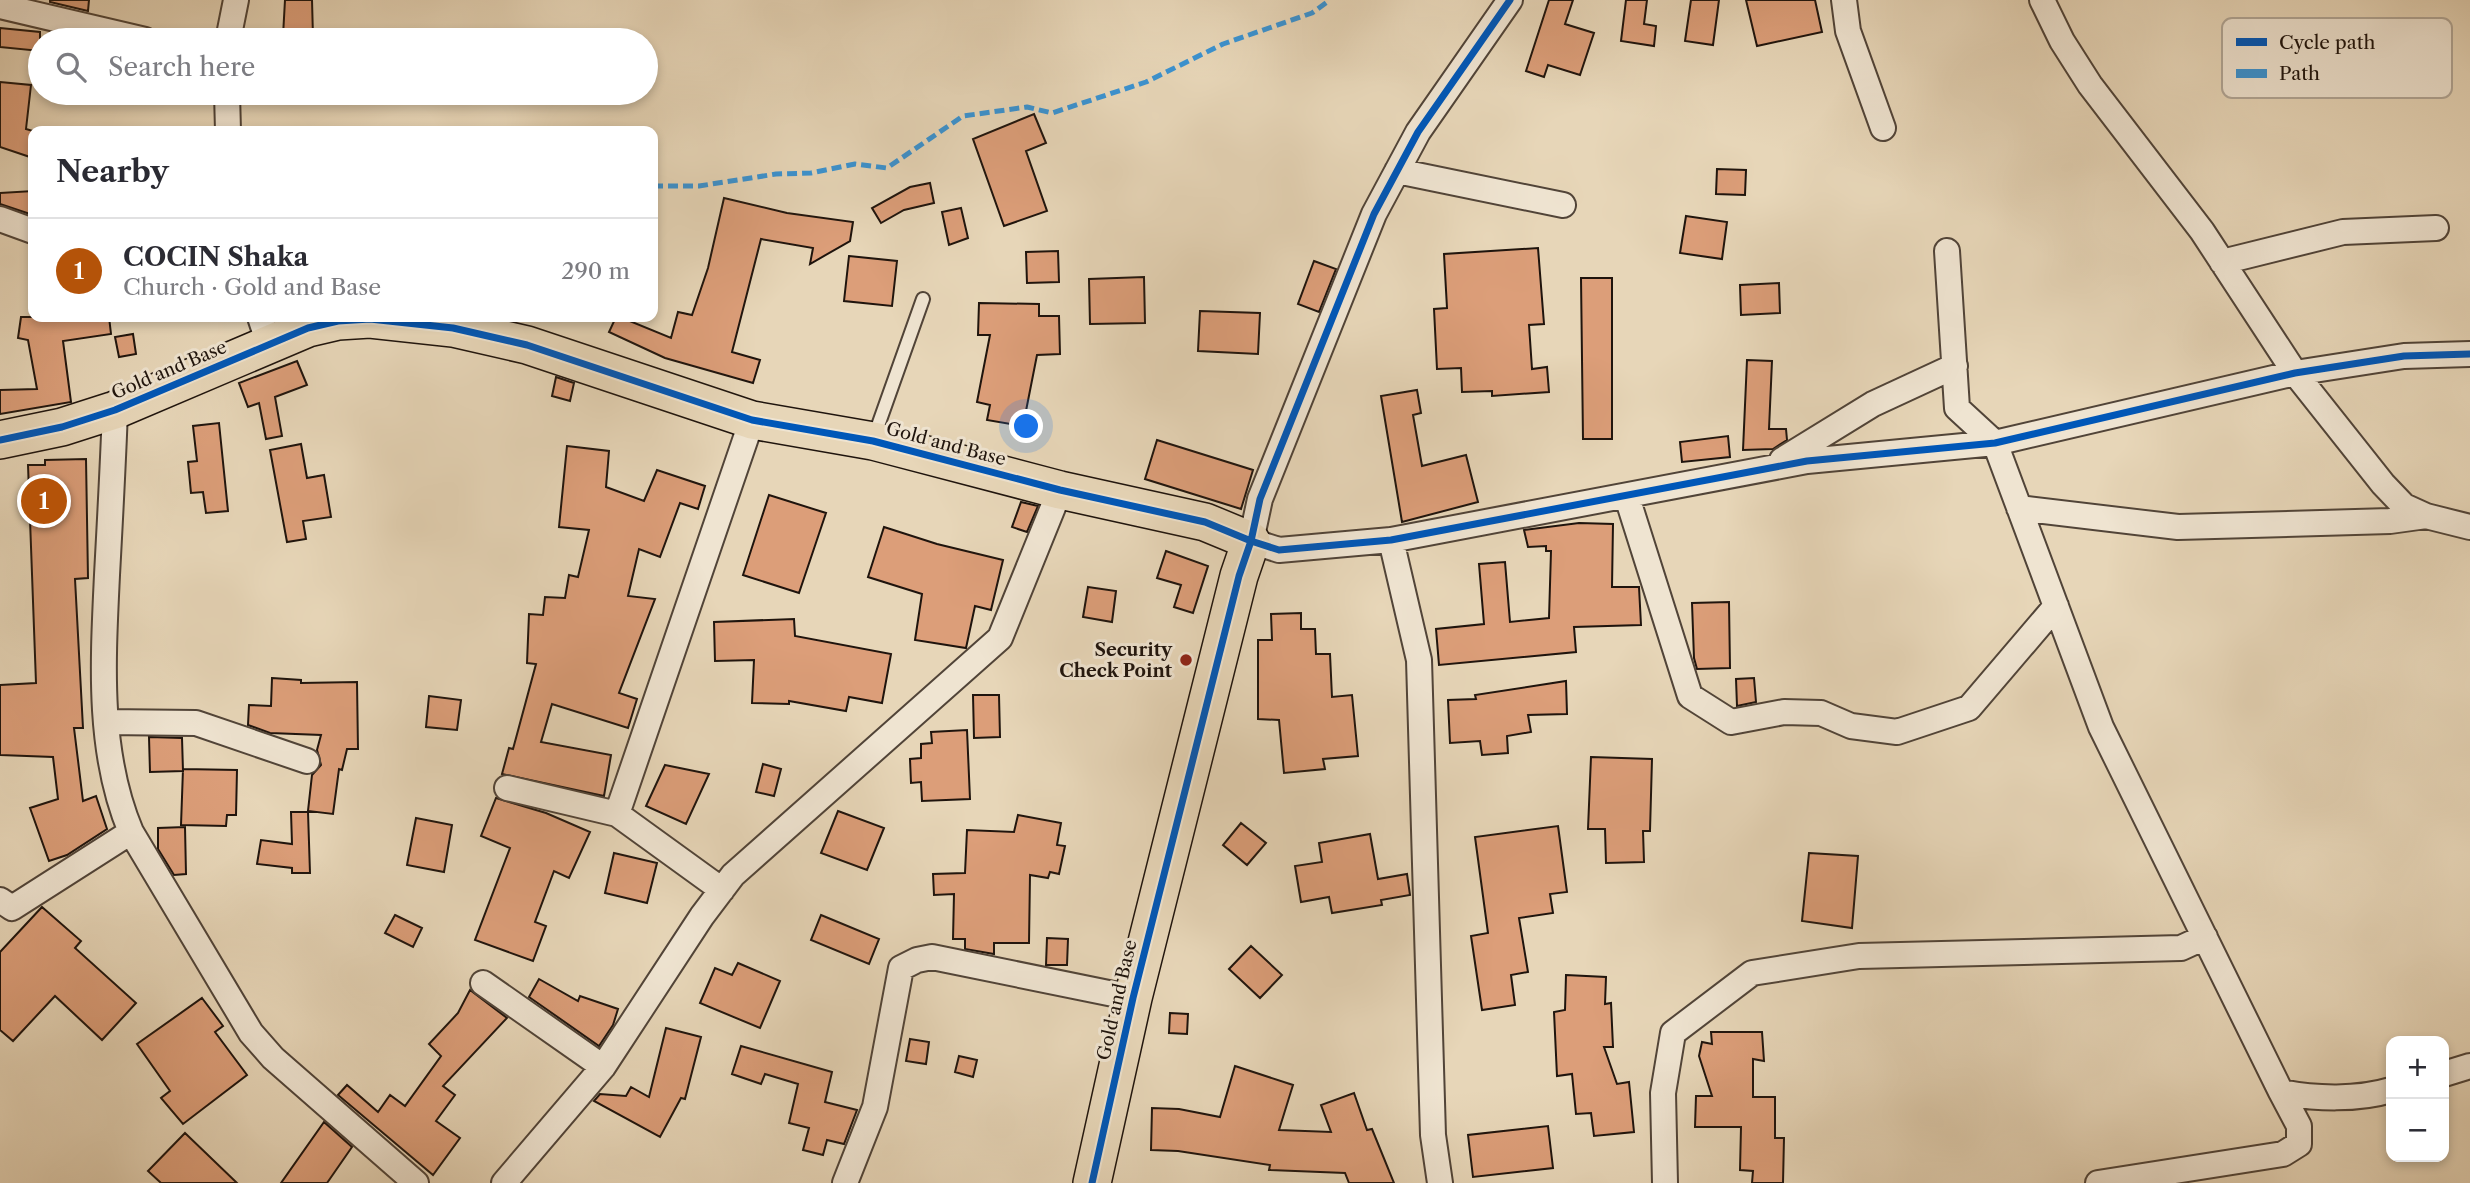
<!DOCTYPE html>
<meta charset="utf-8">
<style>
:root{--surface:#fff;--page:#f7f7f7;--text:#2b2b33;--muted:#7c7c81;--line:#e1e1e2;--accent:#b45309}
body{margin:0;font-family:"Libre Caslon Text",serif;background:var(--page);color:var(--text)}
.controls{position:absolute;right:21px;bottom:21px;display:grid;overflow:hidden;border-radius:14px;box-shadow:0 4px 10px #0003}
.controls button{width:63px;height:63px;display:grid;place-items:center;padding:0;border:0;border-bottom:2px solid var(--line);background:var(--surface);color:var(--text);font:35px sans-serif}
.you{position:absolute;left:1027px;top:427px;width:24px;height:24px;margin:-18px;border:5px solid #fff;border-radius:50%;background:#1a73e8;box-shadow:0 0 0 10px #1a73e833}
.badge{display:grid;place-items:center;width:46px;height:46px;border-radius:50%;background:var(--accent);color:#fff;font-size:23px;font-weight:700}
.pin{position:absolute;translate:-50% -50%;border:4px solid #fff;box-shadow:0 2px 7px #0006}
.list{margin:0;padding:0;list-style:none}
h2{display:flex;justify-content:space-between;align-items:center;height:91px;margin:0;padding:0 28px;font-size:30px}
h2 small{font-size:23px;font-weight:400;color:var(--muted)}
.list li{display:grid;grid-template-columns:46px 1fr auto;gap:21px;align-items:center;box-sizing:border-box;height:105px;padding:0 28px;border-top:2px solid var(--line)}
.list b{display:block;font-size:26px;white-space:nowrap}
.list p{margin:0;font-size:23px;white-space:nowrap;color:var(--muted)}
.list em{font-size:23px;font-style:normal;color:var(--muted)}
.icon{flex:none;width:38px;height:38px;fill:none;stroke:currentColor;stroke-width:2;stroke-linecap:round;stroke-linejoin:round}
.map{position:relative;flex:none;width:2470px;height:1183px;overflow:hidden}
.search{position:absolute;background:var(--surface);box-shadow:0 4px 10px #0003;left:28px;top:28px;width:630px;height:77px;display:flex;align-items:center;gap:18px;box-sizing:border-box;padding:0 24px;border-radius:38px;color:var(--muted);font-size:26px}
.panel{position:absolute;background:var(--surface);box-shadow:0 4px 10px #0003;left:28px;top:126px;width:630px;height:196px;border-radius:14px}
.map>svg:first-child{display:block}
.building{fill:#dc9e79;stroke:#1f140d;stroke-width:2}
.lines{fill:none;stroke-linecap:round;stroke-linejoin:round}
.service-casing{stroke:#514438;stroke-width:16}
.minor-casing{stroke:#514438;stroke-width:28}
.primary-casing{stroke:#1f140d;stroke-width:40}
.service{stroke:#efe4d1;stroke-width:12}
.minor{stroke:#efe4d1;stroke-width:24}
.primary{stroke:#e7d6b8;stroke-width:37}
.quiet{stroke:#3a93d2;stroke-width:5;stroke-dasharray:10 5;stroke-linecap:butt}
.cycleway-casing{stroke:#efe4d1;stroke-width:11}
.cycleway{stroke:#0057b8;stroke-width:7}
.poi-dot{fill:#8f2418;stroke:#efe4d1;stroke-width:2.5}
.labels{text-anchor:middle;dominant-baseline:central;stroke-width:6;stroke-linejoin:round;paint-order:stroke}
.street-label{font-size:18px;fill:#1f140d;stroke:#efe4d1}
.poi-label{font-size:18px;font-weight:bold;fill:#1f140d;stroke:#efe4d1;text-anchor:end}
.key{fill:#efe4d1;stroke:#b1a696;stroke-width:2}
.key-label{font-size:19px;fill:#1f140d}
</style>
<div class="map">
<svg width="2470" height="1183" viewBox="0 0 2470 1183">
<rect width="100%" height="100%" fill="#e7d6b8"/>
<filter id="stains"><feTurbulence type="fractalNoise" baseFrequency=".00286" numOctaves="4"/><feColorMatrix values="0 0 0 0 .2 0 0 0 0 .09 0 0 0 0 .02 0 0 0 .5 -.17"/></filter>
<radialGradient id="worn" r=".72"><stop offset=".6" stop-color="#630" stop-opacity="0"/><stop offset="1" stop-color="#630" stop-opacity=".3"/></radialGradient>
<path class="building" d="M50,0H89L88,11L50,2Z
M285,0H312L313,37L283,36Z
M1549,0H1573L1565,24L1594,33L1580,75L1548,65L1544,77L1526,71Z
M1626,0H1647L1644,24L1656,26L1654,46L1621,41Z
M1691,0H1719L1713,45L1685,41Z
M1746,0H1815L1822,32L1757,46Z
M0,28L40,32V51L0,47Z
M0,82L31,85L26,129L33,131V158L0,147Z
M1034,114L1046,143L1026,151L1047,211L1004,226L973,139Z
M1717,169L1746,170L1745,195L1716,194Z
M930,183L934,203L904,210L881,223L872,208L910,187Z
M33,191V215L0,204V193Z
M724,198L787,213L853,222L850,241L810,264L813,248L761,239L732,352L760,360L753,383L665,358L609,332L616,317H620L671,338L678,312L692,315L708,268Z
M961,208L968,238L949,245L942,212Z
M1686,216L1727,222L1722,259L1680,253Z
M1538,248L1544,324L1529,325L1532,369L1547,367L1549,392L1492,396V391L1462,392L1461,368L1437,369L1434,309L1447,308L1444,254Z
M1058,251L1059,282L1027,283L1026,252Z
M849,256L897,261L892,306L844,301Z
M1314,261L1336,269L1319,312L1298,304Z
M1144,277L1145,323L1090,324L1089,279Z
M1581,278H1612V439H1583Z
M1779,283L1780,313L1741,315L1740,285Z
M979,303L1039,304V316H1059L1060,354L1037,355L1023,426L987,420L990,405L977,402L990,335H978Z
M1200,311L1260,313L1258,354L1198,351Z
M21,317H109L111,334L63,341L71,402L0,414V390L37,389L28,340L18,338Z
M133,334L136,354L119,357L115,337Z
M1747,360L1772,361L1769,429H1786L1787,440L1773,449L1743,450Z
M297,361L307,385L275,397L282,436L266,439L259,403L248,407L239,383Z
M556,377L574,383L570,401L552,396Z
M1417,390L1421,413L1413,415L1422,466L1466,455L1478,502L1402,522L1381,396Z
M219,423L228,511L206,513L203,492L191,493L188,462L197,461L193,426Z
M1728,436L1730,457L1682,462L1680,442Z
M1157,440L1253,470L1241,509L1145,479Z
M301,444L307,478L324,475L331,517L303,521L306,539L287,542L270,450Z
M567,446L609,451L606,487L644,501L657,470L705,486L698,509L680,503L660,557L639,549L628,596L655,599L619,693L637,699L628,728L552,704L541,742L611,755L604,796L502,774L509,748L513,749L536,664L527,663L529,614L543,615L545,597L565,598L569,575L578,577L589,530L559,527Z
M86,459L88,578L75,579L83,728H74L83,801L96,796L107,829L67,855L49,861L30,808L58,799L53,757L0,755V685L36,683L28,465H45V460Z
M769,495L826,513L799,593L743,575Z
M1021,502L1038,506L1027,532L1012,527Z
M1579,523L1613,524L1612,587H1639L1641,625L1574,627L1576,652L1439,665L1436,629L1484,624L1479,564L1505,562L1510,622L1549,618L1551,551H1546V546L1528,547L1524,530Z
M884,527L937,544L1003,560L991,610L975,606L966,648L915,640L922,594L868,577Z
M1166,551L1208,566L1193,613L1174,607L1181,585L1157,578Z
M1088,587L1116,591L1112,622L1083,617Z
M1729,602L1730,668L1697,669L1694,658L1692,603Z
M1301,613V629H1315L1316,654H1330L1332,697L1352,695L1358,756L1323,759L1325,769L1284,773L1279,720L1258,719V640H1272L1271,614Z
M794,619L795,636L891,654L882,703L849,697L846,711L789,701V704L752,703L754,660L715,661L714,622Z
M272,678L301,680V683L357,682L358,749H347L342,770L339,769L333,814L308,811L312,775L321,765L317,750L321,735L270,733L248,725L249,705L271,706Z
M1754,678L1756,702L1737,706L1736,679Z
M1566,681L1567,714L1528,715L1531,732L1507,736L1508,753L1482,755L1480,741L1450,743L1448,700L1476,699L1475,695Z
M973,695H999L1000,737L974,738Z
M429,696L461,700L457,730L426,727Z
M967,730L970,799L922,801L921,782L911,783L910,759L921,758V744L932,743L931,732Z
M149,737L182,738L183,771L150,772Z
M1591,757L1652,759L1650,831H1643L1644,862L1606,863L1605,829H1588Z
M763,764L781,769L774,796L756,792Z
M665,765L709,774L686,824L646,806Z
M183,769L237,770L236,815H227L226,826L181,825Z
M496,798L546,813L590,832L569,878L554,871L535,922L546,926L533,961L475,940L510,848L481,836Z
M838,811L884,828L867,870L821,853Z
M291,812H308L310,873H292V868L257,864L261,840L292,844Z
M1018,815L1061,823L1057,845L1065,846L1059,874L1050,872L1048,878L1030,875L1029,943H994V954L965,949V939H953L954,894L934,895L933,874L965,873L967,830L1014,832Z
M416,818L452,825L444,872L407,865Z
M1241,823L1266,843L1247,865L1223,845Z
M1558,826L1567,892L1550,894L1553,913L1519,918L1528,972L1511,975L1515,1005L1482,1010L1471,936L1488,933L1475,837Z
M185,827L186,874L174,875L158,849V828Z
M1370,834L1378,879L1407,874L1410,895L1381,900L1382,905L1332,913L1329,897L1301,902L1295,866L1322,862L1319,843Z
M614,853L657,863L647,903L605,893Z
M1809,853L1858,856L1852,928L1802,921Z
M42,907L81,941L75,948L136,1003L102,1040L55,996L13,1041L0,1030V952Z
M395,915L422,928L413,947L385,933Z
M821,915L879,939L869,964L811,940Z
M1047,938L1068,939L1067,965H1046Z
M1251,946L1282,975L1260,998L1229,969Z
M738,963L780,981L760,1028L700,1003L715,968L732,975Z
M1566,975L1606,977L1605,1004L1611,1003L1613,1047H1604L1617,1084L1629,1082L1634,1132L1594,1136L1591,1113L1576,1114L1572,1074L1557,1076L1554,1012L1565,1010Z
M539,979L578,1001L580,996L618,1009L613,1025L599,1046L529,997Z
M470,990L507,1018L443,1086L455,1095L436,1121L460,1138L433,1175L338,1095L347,1085L378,1112L390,1095L405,1106L441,1056L429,1044L458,1013Z
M202,998L223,1026L215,1032L247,1075L183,1124L161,1098L170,1091L137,1044Z
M1170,1013L1188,1014L1187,1034L1169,1033Z
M666,1028L701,1037L685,1099L681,1098L660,1137L594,1101L600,1094L626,1096L631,1087L649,1097Z
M1711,1032H1762L1764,1061L1753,1059V1097H1775V1138H1784L1783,1183H1752L1753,1171L1740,1170L1741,1127H1695L1696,1096H1712L1699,1056L1702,1042L1712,1044Z
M910,1039L929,1042L926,1064L906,1061Z
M741,1046L832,1072L825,1102L857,1110L844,1144L827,1140L823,1155L803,1150L809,1128L789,1123L798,1084L765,1074L761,1084L732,1074Z
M959,1056L977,1060L973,1077L955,1072Z
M1235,1066L1293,1085L1279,1130L1331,1132L1321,1105L1354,1093L1367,1130L1372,1129L1394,1183H1349L1345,1173L1269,1170L1270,1165L1178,1151L1151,1150L1152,1108L1179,1109L1220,1117Z
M324,1122L352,1147L327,1183H281Z
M1548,1126L1553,1168L1473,1177L1468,1135Z
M185,1133L237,1183H161L148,1171Z"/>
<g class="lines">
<g class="service-casing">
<path id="service" d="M874,437L923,299"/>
</g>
<g class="minor-casing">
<path id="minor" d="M1510,0L1418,132L1374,214L1260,499L1251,541L1279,550L1391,540L1807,461L1995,443L2295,373L2404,356L2470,354
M1844,0L1848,31L1883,128
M2042,0L2062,41L2090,85L2202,231L2295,373L2383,484L2404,506L2426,516L2470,527
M0,6L145,40
M228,40L236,0
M227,93L228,131
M1397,171L1563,205
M0,219L33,231
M1947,251L1957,408L1995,443L2101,727L2281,1092C2315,1099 2358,1100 2391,1090
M2222,262L2343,232L2436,228
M260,317L269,344
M115,410C113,465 110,520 107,575C103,660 97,752 131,832L251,1033L273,1058L416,1183
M1782,460L1873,404L1955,366
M1627,497L1690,696L1731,722L1784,712L1821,713L1851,726L1897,732L1969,708L2056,606
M2019,508L2178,527L2390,521L2426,516
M1391,540L1419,660L1433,1135L1440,1183
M106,722L196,723L307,761
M507,788L617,814L722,890
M617,814L752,420
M0,900L12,908L131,832
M483,983L603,1067
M2444,1074L2470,1066
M504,1183L603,1067L702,916L733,875L1000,638L1060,490
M845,1183L875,1107L901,968L917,960L932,957L1133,998
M1665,1183L1663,1093L1673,1033L1752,973L1859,956L2181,948L2205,937
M2098,1183L2283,1154L2299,1144V1126L2281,1092"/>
</g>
<g class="primary-casing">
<path id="primary" d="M0,440L62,427L115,410L308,328L338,321L370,319L453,328L527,345L752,420L873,441L1060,490L1205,522L1251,541L1239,576L1133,998L1092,1183"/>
</g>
<use href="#service" class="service"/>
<use href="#minor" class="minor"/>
<use href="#primary" class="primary"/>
<path class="quiet" d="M653,186H699L776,174L811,173L855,164L887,168L963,116L1027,107L1052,113L1146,82L1223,44L1312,13L1330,0"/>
<g class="cycleway-casing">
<path id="cycleway" d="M1510,0L1418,132L1374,214L1260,499L1251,541L1279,550L1391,540L1807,461L1995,443L2295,373L2404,356L2470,354
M0,440L62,427L115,410L308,328L338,321L370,319L453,328L527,345L752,420L873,441L1060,490L1205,522L1251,541L1239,576L1133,998L1092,1183"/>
</g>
<use href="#cycleway" class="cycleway"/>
</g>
<circle class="poi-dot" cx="1186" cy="660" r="7"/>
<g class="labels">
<g class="street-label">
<text transform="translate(169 370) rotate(-23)">Gold and Base</text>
<text transform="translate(946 444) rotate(15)">Gold and Base</text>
<text transform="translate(1117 1000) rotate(-77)">Gold and Base</text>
</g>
<g class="poi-label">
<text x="1172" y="650">Security<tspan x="1172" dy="21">Check Point</tspan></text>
</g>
</g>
<rect x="2222" y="18" width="230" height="80" rx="10" class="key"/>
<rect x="2236" y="38" width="31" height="8" fill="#0057b8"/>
<rect x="2236" y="69" width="31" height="9" fill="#3a93d2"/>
<g class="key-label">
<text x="2279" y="49">Cycle path</text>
<text x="2279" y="80">Path</text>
</g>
<rect width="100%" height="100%" filter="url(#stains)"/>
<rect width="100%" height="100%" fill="url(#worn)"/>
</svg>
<div class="controls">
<button>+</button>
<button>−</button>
</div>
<div class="you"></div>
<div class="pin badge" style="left:44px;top:501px">1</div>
<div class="search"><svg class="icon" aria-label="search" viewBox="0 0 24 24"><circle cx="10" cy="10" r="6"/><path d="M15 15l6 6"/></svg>Search here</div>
<section class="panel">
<h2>Nearby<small></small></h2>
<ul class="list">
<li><span class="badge">1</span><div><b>COCIN Shaka</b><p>Church · Gold and Base</p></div><em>290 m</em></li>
</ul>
</section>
</div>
